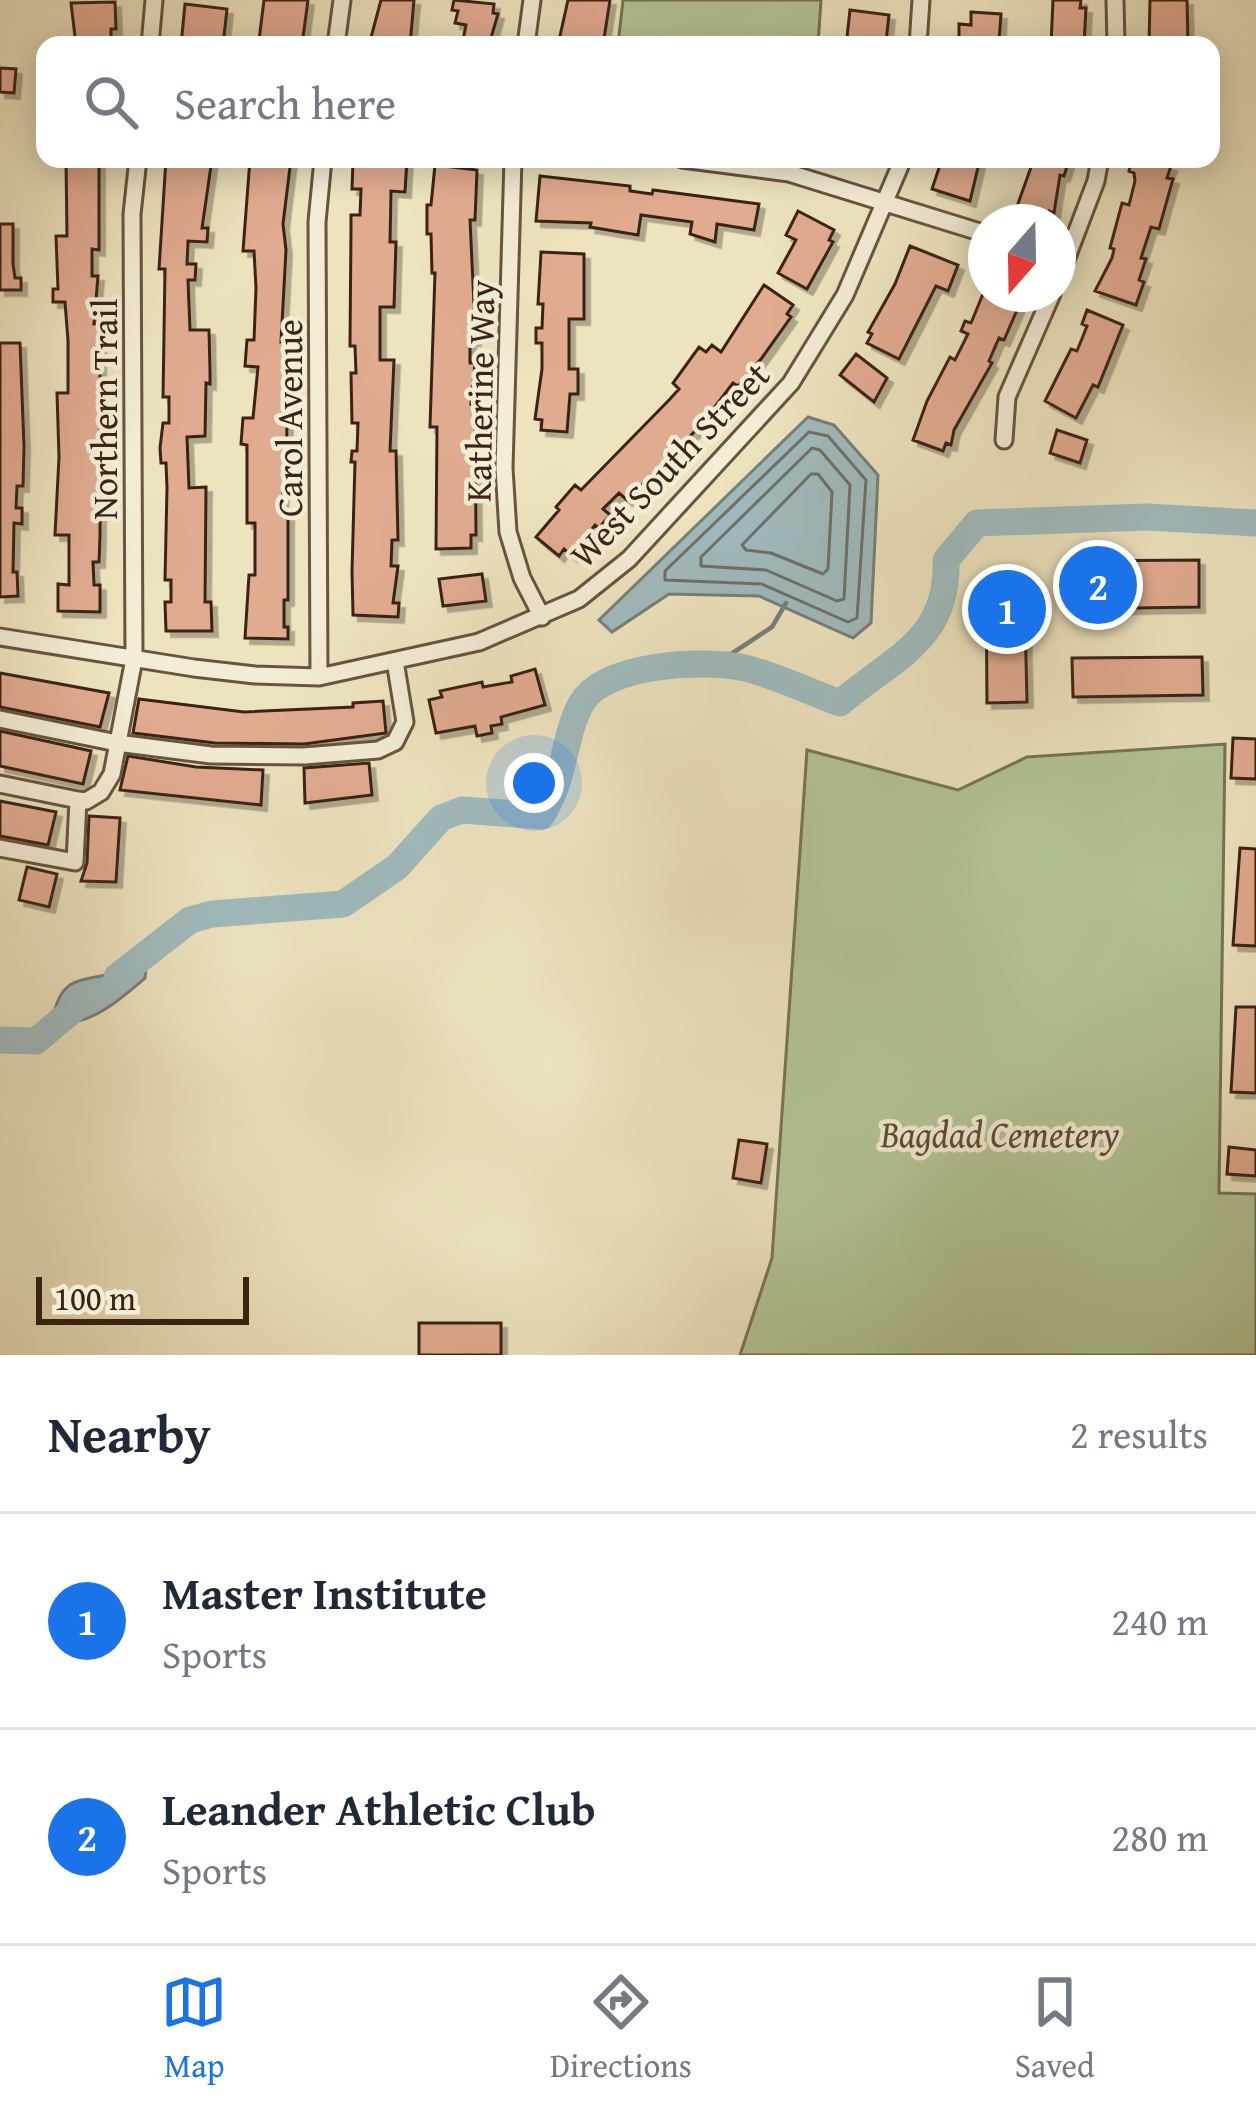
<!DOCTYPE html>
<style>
:root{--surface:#fff;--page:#f2f2f3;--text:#1f2937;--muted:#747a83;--line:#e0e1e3;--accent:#1a73e8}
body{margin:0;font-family:"Gentium Book Plus",serif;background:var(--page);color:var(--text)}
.compass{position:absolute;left:968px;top:204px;width:108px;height:108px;border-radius:50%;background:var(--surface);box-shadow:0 6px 30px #0003;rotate:200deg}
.scale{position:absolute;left:36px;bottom:30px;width:213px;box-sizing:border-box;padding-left:12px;border:6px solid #3b2414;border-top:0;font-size:33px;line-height:42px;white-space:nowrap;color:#3b2414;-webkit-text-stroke:9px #f3edd5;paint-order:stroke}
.you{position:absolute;left:534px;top:783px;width:42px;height:42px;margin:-30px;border:9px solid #fff;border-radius:50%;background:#1a73e8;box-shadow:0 0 0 18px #1a73e833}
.badge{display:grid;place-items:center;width:78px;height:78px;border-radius:50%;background:var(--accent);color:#fff;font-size:39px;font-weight:700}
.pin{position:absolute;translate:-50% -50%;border:6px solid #fff;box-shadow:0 3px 12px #0006}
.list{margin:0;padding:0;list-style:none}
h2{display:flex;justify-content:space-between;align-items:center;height:156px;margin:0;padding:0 48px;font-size:51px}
h2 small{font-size:39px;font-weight:400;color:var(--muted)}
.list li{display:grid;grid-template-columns:78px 1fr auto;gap:36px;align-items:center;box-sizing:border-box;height:216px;padding:0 48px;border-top:3px solid var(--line)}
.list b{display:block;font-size:45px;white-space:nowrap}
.list p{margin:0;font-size:39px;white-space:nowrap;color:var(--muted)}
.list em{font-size:39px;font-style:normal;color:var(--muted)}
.icon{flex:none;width:66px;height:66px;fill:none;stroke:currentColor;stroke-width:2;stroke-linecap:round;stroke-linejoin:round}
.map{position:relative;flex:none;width:1256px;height:1355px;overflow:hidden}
.search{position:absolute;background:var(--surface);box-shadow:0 6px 30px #0003;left:36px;right:36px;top:36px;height:132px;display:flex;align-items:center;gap:30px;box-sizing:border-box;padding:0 42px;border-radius:24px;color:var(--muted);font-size:45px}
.sheet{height:588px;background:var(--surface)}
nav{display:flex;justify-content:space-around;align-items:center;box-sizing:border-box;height:168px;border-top:3px solid var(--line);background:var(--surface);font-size:33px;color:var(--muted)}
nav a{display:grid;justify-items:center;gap:6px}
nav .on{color:var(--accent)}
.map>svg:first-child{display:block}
.green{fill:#b3c596;stroke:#777455;stroke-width:3}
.water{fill:#a0bbbe;stroke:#787f7a;stroke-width:3}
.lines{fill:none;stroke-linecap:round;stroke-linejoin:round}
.shore{stroke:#6e7069;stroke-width:3}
.stream{stroke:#787f7a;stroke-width:4.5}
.river{stroke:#a0bbbe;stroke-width:27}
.building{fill:#e1ab90;stroke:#3b2414;stroke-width:3;filter:url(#shadow)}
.minor-casing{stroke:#68543f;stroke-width:21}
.minor{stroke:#f3edd5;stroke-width:15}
.labels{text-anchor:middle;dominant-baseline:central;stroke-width:9;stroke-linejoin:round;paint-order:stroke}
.street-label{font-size:36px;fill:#3b2414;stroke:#f3edd5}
.park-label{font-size:36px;font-style:italic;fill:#594c34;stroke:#f3edd5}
</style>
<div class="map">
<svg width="1256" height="1355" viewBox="0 0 1256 1355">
<defs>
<filter id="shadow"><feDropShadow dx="5.5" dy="5.5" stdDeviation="0" flood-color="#0004"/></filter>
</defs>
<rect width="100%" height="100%" fill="#ede4bf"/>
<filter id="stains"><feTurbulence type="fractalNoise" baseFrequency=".00167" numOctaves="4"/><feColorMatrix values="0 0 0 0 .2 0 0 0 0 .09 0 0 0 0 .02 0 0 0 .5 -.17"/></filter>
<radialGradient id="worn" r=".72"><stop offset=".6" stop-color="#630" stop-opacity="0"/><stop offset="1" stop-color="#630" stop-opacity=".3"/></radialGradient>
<path class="green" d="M623,0H821L818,45H618Z
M1225,744L1219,1193L1256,1194V1355H740L772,1258L807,750L958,790L1027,757Z"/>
<path class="water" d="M808,417L834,425L878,475L871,623L853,638L759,596L669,594L612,632L599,620Z
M147,956L145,978C123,997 93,1024 62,1023L55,1009C64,976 84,981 110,974C123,970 136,961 147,956Z"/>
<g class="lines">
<path class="shore" d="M809,432L828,436L866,480L857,618L848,622L762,584L665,580V571Z
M812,448L820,450L850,485L844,599L837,601L766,570L701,566V557Z
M811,474H818L832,492L828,569L823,574L771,553L746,550L742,545Z"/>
<path class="stream" d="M713,666L772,627L786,603"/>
<path class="river" d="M117,977L190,920L212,914L343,904L397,867L441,818L462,810L541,816C566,778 563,737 581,704C604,663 704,659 745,668C777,676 809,692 840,703C894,657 949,640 946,560L977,523L1147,517L1256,523
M0,1040L36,1041L86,999"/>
</g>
<path class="building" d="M264,0H308L302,45L259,40Z
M381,0H414L410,45H369Z
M454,0L494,4L493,13L498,14L489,45H462L466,25L455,23L458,11L452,10Z
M568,0H610L603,45H558Z
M1053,0H1081L1080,8H1086L1084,45H1051Z
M1150,0H1187L1188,45H1149Z
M115,2L116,29H111V45H76L71,3Z
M185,4L227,9L223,45H181Z
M850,10L889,15L886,42L847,37Z
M971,12L1001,14L999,41L959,39V24L971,25Z
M0,68L16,69L14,93L0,92Z
M66,159H99V250L92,249V276H98L94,324H100V536L99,562H93L94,585H100V612L58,611V584L69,585V535H55L59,457L57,393H68V341L65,302H53V289H58L56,236H67Z
M166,159H212L202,228H208L207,242L188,241L187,264H196L195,280H188L190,330H209L210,372V384L206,383L205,436L187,437L189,488L206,487L205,602H211L212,631H166L165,602H171V580H165L167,488L166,463H161L160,448L163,423H169V397H163L165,269H159Z
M250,159H291L283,224L286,250L281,342H287L288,381L281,419L287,420L286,485H283L282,510H288V600H284V627H288V639L245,638L249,575H255V523H247V445L241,444L243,418H253L258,367L245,366L247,340H254L256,288L254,251H243Z
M393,159H407L405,192L391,191L390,242H396L394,307H380V360H394L390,451H396L398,540H392L391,566H398L393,603H399L398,617L353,615L352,571L355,462H351L352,451H357L358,423H352L351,373H356L355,346H350L351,227V215H360L361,189H352L353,161L393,163Z
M942,159H980L970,201L932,189Z
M1034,159L1068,163L1064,176L1060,175L1054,213L1049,211L1046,221L1015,212Z
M1132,159L1171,166L1167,178L1173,179L1159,229L1151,227L1141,258L1146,259L1139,280L1144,282L1136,305L1095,291L1112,258L1114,249L1110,248L1122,203L1129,205L1135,181L1134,173L1129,171Z
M435,165L477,170L475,220H470L475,326V340H470V363H475L471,404H475L476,535H471V548L436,549L437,427H430L435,273H432L431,234H427V205H431Z
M540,176L630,186V191L652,194L653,190L759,204L754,230L717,224L715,242L690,234L692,222L641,215L638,235L590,227L591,223L536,221Z
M798,211L834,230L829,240L833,242L807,289L778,273L796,240L786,235Z
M0,224H13V264L15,278H21V290H0Z
M910,246L958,265L948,291L936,286L899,359L867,343L872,334L868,332L895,284Z
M541,252L584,254V319H569V369H578V394H570L567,432L541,430L542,420L535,419L542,369V343H536V328H542L543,304H538Z
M764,285L793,305L787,314L791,317L761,359L738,386L733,383L701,425L627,500L619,493L603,509L610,515L599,528L595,525L572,556L564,549L559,556L536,537L559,510L556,507L575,485L581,490L670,399L679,389L673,383L699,347L706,352L712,345L721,352Z
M983,294H1024L1004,340L999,338L989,361L992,363L954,430L951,445L946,443L943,451L913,440L927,401L950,357L955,360L968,334L961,331L965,321L971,323Z
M1087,310L1123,325L1098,387L1093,385L1076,418L1045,401L1071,349L1077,351L1087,326L1082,324Z
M0,343H20L24,446L23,486H17L16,508H22V524L14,523L13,572H17L18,596L0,597Z
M856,354L887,378L874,402L840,375Z
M1057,430L1087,440L1080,463L1050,453Z
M1199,560V607L1070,609V561Z
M1024,572L1027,702L987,703L986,573Z
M482,574L486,601L443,606L439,579Z
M1202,657L1203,695L1073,697L1072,658Z
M535,669L545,705L501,717L502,724L491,726L492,733L477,736L475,726L436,733L429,700L442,697L440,691L482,682L483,687L512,682L511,676Z
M0,673L109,693L100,727L0,707Z
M139,699L244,712L353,707V703L383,701L386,733L304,744L215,743L133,733Z
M0,731L91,751L83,784L0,766Z
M1233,738L1256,739V779L1231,778Z
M128,756L196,767L263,770L261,805L120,790Z
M369,763L372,795L305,803L304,768Z
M0,801L56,812L48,845L0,836Z
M89,816L120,818L116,882L81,881L87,863Z
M1240,848L1256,849V946L1233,945Z
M27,867L57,874L49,907L19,900Z
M1236,1007H1256V1093L1231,1092Z
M739,1140L767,1144L761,1183L733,1178Z
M1229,1147L1256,1150V1176L1227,1174Z
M419,1323H501V1355H419Z"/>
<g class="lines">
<g class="minor-casing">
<path id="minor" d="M1115,0L1116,45
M150,45L154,0
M336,45L342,0
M526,45L532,0
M918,45L921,0
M513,159L504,468L508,532L522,578L542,617
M682,159L789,173L986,234
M1058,281L1096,181L1100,159
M1004,440L1007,397L1052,294
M0,637L194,668L255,675L319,677L479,642L579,599L629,559L791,383L845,295L903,159
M319,677L317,222L323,159
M0,719L117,743L211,755L304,756L378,750L395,742L405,722L395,661
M0,784L78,800
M0,848L75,862L78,800L86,801L101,792L112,774L134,659L132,214L138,159"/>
</g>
<use href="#minor" class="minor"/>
</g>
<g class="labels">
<g class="street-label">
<text transform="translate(479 391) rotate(-89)">Katherine Way</text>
<text transform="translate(103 409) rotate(-90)">Northern Trail</text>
<text transform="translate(288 418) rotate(-90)">Carol Avenue</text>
<text transform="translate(669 464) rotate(-46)">West South Street</text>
</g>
<g class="park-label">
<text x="1000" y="1133">Bagdad Cemetery</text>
</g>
</g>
<rect width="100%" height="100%" filter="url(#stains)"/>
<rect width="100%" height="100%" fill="url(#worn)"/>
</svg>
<svg class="compass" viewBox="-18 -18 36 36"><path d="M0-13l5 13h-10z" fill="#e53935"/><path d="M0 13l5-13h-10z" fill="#747a83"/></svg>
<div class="scale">100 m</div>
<div class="you"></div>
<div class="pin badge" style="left:1007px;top:609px">1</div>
<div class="pin badge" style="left:1098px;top:585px">2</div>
<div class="search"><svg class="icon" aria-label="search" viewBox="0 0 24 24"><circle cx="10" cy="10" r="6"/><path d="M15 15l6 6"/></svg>Search here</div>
</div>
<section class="sheet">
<h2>Nearby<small>2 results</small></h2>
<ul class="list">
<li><span class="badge">1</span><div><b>Master Institute</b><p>Sports</p></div><em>240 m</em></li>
<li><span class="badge">2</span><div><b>Leander Athletic Club</b><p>Sports</p></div><em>280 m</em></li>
</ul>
</section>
<nav>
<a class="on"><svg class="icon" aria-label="map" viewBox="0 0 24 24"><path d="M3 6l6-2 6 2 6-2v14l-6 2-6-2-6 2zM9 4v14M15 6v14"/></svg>Map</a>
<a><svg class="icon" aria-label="directions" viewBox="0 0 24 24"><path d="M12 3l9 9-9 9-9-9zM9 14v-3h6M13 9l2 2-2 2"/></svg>Directions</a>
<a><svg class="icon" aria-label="saved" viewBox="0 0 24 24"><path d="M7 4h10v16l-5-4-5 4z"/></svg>Saved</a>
</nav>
